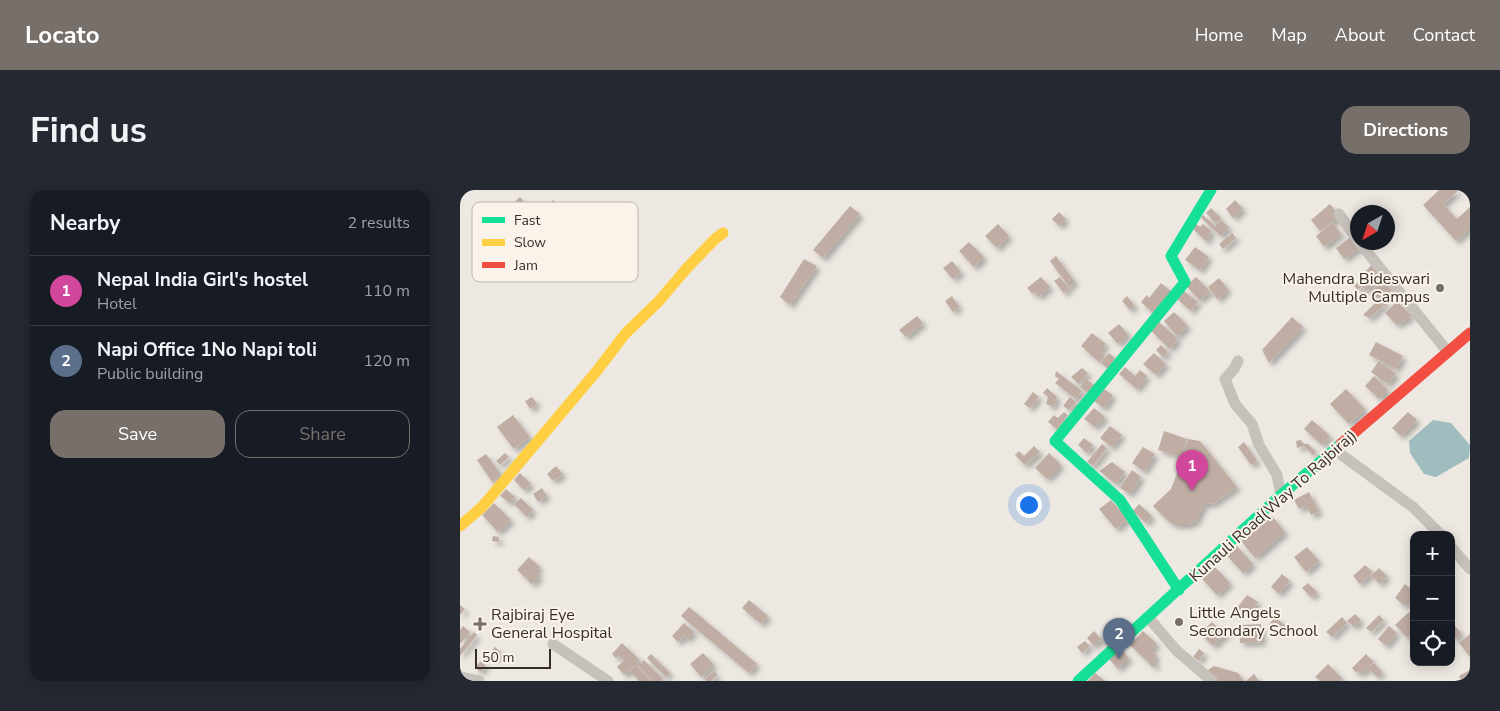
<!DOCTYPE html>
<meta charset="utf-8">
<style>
:root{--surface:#171b24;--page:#242831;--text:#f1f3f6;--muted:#9ea1a6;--line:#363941;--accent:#776f6a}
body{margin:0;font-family:"Nunito Sans",sans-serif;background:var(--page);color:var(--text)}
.controls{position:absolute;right:15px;bottom:15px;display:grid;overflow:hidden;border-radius:10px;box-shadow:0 2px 12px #0003}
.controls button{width:45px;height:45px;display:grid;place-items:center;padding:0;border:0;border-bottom:1px solid var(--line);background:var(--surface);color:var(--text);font:25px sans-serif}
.compass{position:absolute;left:890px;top:15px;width:45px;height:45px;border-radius:50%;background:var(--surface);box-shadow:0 2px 12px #0003;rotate:219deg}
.scale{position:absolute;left:15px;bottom:12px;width:76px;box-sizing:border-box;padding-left:5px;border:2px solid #372e29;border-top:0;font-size:14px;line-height:18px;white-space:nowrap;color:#372e29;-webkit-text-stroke:4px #f9f3ea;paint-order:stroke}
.you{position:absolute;left:568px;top:314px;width:18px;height:18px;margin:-12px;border:4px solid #fff;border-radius:50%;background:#1a73e8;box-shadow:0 0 0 8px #1a73e833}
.badge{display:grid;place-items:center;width:32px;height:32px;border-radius:50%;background:var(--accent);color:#fff;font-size:16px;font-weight:700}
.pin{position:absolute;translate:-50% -41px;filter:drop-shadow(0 1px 2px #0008)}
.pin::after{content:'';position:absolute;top:26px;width:18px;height:15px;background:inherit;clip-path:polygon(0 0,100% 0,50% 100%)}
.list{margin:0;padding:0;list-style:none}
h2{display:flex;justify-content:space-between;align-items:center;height:65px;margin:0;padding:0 20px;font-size:21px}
h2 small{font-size:16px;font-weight:400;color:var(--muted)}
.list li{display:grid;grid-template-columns:32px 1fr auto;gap:15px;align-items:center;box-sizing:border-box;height:70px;padding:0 20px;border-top:1px solid var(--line)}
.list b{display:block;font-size:19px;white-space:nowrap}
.list p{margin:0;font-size:16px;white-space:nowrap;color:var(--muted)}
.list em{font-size:16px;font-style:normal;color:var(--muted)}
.actions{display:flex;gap:10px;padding:15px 20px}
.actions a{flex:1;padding:11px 0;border:1px solid var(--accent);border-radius:15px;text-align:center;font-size:18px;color:var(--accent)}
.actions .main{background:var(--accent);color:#fff}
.icon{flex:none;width:28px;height:28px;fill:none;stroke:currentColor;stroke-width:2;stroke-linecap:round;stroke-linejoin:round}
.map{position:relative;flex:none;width:1010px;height:491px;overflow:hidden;border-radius:15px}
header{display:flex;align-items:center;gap:30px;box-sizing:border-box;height:70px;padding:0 25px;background:var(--accent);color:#fff}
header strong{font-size:24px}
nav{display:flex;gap:28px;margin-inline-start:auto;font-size:18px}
.intro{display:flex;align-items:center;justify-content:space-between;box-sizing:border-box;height:120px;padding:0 30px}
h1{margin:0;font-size:35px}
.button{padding:12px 22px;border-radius:15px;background:var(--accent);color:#fff;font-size:18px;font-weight:700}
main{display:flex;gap:30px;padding:0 30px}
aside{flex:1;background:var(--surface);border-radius:15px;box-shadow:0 2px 12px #0003}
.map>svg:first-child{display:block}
.water{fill:#9fbdbe}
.building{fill:#c0aea4;filter:url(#shadow)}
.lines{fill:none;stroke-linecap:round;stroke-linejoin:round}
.street{stroke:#c6c1bb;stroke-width:11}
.fast{stroke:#16e098;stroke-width:11}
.slow{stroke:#ffcf43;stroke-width:11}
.jam{stroke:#f24e42;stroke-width:11}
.poi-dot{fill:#776f6a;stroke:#f9f3ea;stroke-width:2}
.labels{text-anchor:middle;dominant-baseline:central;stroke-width:4;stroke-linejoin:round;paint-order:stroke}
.poi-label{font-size:16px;fill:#372e29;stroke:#f9f3ea;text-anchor:start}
.street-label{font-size:16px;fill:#372e29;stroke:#f9f3ea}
.key{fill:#f9f3ea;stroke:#bfb8b0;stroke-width:1}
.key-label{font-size:14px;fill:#372e29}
</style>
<header>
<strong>Locato</strong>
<nav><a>Home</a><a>Map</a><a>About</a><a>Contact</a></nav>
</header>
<div class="intro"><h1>Find us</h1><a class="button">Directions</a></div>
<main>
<aside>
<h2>Nearby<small>2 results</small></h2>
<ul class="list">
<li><span class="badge" style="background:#d1479c">1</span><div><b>Nepal India Girl's hostel</b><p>Hotel</p></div><em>110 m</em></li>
<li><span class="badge" style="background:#5c6f8a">2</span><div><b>Napi Office 1No Napi toli</b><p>Public building</p></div><em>120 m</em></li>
</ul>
<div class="actions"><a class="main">Save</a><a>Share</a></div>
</aside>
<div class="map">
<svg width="1010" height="491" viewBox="0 0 1010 491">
<defs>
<filter id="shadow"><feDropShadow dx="4" dy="4" stdDeviation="2.5" flood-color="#0004"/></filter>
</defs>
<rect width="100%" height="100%" fill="#ede8e2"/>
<path class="water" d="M973,230L991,233L1010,255L1009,268L976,287L964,284L950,263L949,251Z"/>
<path class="building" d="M979,0H999L983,14L997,29L1010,17V38L996,51L963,15Z
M60,7L71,20L63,27L52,14Z
M93,10L101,18L84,34L76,26Z
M775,10L783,19L773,28L766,19Z
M870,14L880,26L860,41L851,30Z
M390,16L400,24L363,68L353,60Z
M751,18L761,28L756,33L746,23Z
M599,22L606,29L599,36L592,29Z
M743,25L755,36L761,30L769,37L761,46L741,28Z
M873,33L881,44L864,57L856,46Z
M538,34L549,46L537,58L525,46Z
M736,34L740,37L743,34L751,41L747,52L732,38Z
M772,43L776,48L763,59L759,54Z
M893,45L902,56L884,69L876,58Z
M509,52L524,67L514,77L499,61Z
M735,57L749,67L740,80L725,70Z
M596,66L615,92L609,97L590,71Z
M344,69L357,76L330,115L320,107Z
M492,71L501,82L493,89L483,78Z
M912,75L922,86L906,101L902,96L898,100L894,96L900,90V86Z
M581,87L590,97L578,107L575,102L573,104L567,98Z
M600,87L609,99L604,103L594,91Z
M736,87L750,101L740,110L726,96Z
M759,88L768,99L758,110L748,97Z
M923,90L933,100L922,109L912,106L911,101Z
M701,93L712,102L694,124L681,112L687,105L689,108Z
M724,101L738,112L731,121L717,109Z
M492,106L499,117L493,122L485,111Z
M667,106L675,116L670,120L662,111Z
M923,111L928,116L927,117L924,115L910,128L903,125L916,112Z
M937,111L952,126L937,135L925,123Z
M714,122L728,136L717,146L704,131Z
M457,126L463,133L446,147L439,140Z
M832,127L843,137L809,173L802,160Z
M699,132L718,149L710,159L691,141Z
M659,134L668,144L658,154L648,143Z
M632,143L646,154L640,162L645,165L639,172L621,156Z
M916,152L943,166L936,179L909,165Z
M701,155L708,162L703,167L696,160Z
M649,163L655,168L648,179L641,173Z
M694,163L706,174L696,185L683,174Z
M919,171L936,184L928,194L911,182Z
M665,177L675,186L680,180L687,186L677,199L659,184Z
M622,178L628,183L619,194L611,187Z
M596,181L622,201L616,209L595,193L599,189L595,186Z
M914,186L928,200L919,209L905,196Z
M626,189L634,195L628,203L620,197Z
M587,198L597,207L593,217L586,214L588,207L583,203Z
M642,198L653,205L644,218L634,211Z
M886,199L905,219L889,234L870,214Z
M573,202L579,207L570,218L564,214Z
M72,207L77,214L70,219L65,211Z
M610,207L616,212L609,220L603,216Z
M634,218L645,227L635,237L624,229Z
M604,222L608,225L597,239L588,232L594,225L598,228Z
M948,222L957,230L941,246L932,238Z
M53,225L70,247L54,259L37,237Z
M852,230L870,246L862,255L844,239Z
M650,236L662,245L652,257L640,248Z
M704,241L727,249L721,267L698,260Z
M624,248L633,255L627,263L618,255Z
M727,249L740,251L777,297L754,313L744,314L736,331L727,335H716L709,332L693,316L711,299L727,257Z
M841,250L844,254H848L856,262L853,265L844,256L837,258L836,251Z
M784,252L797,271L791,275L778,257Z
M642,254L647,258L633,276L627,272Z
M574,256L580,262L565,275L555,265L559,261L564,266Z
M683,257L695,264L684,281L672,273Z
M45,263L49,267L40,275L36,271Z
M589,263L601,275L587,289L575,278Z
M26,264L40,283L33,293L17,270Z
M652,272L665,282L656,294L639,281Z
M96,276L103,284L97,289L92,290L87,284Z
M672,280L681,287L670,304L660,298Z
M60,283L71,294L64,300L54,290Z
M82,298L87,306L78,312L73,304Z
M46,299L55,307L50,313L40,306Z
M849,302L859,322L851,325L847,316L839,319L834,310Z
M61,308L73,320L67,327L54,314Z
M651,310L668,329L656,339L639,319Z
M34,313L51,330L38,342L22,325Z
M679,314L692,326L686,333L673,321Z
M812,326L825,342L795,368L781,351Z
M33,346L39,347V352L32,351Z
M777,356L793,374L783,383L767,366Z
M847,357L859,371L846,382L834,367Z
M69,367L80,377L75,382L80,386L72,394L57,380Z
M905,375L913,382L900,394L893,386Z
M755,377L770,393L757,405L742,389Z
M919,378L927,386L920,394L911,386Z
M822,384L830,391L819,404L811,397Z
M848,393L857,402L851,407L842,398Z
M945,394L954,401V412L951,415L947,412L944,415L935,408Z
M787,405L798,412L788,426L777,418Z
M289,410L308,426L301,434L282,418Z
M0,415L5,419L0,425Z
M229,417L297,474L289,483L221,426Z
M949,422L954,427V441L947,447L935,435Z
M895,424L901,430L894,437L887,431Z
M919,425L924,430L911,442L906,438Z
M815,427L826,436L822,442L810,433Z
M882,427L887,433L872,447L866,442Z
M752,432L759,439L762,436L768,442L753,456L740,443Z
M224,433L234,442L227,449L224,446L218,452L212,446Z
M801,434L802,452L780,453L779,435Z
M3,436L10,442L0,454V440Z
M929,436L937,443L926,456L918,449Z
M995,436L1001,443L995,449L991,445V440Z
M634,441L641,449L634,456L627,448Z
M683,441L697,454L691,460L697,466L693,470L697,474L693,477L670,455Z
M14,442L17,445L0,466V459Z
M1010,444V467L999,453Z
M625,451L630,456L622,463L617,457Z
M162,453L180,470L165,485L157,477L164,470L159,466L156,468L152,464Z
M35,457L41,462L35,469L29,464Z
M661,459L669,468L658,479L649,469Z
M739,459L744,463L739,471L733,467Z
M243,463L254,475L241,487L230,474Z
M191,464L210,483L206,487L187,468Z
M906,464L914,472L901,484L898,481L896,483L892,478Z
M184,470L203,489L201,491H193L178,476Z
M21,471L26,476L20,482L15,477Z
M914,473L922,482L917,487L908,478Z
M868,474L882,488L879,491H860L855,487Z
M176,475L191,491H179L170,481Z
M754,476L778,483L784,491H757L748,480Z
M1010,480V491H1001L999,486Z
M254,481L258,485L251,491H247L245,489Z
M635,483L645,491H628Z
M794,484L799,491H786Z"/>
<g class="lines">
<path class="street" d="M879,24L898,51
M899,52L988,162
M778,171L774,179L765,189L775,214L792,234L799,255L817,285L821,305
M875,260L954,318L981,345
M991,357L1010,379
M688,427L716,460L752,491
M93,454L148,491
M0,487L19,491"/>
<path class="fast" d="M719,400L660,310L595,251L725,92L711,66L751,0
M618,491L821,305L881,254"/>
<path class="slow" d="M0,336L22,317L136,182L165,144L199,111L227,78L255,49L263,43"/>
<path class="jam" d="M881,254L1010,143"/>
</g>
<g class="poi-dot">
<circle cx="980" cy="98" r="5"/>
<circle cx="719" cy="432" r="5"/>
<path d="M17.5 426.5h5v5h5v5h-5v5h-5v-5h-5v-5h5z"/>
</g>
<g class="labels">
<g class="poi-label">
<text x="970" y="89" text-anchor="end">Mahendra Bideswari<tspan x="970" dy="18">Multiple Campus</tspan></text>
<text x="729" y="423">Little Angels<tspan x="729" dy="18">Secondary School</tspan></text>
<text x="31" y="425">Rajbiraj Eye<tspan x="31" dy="18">General Hospital</tspan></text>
</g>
<g class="street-label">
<text transform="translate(813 316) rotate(-42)">Kunauli Road(Way To Rajbiraj)</text>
</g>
</g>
<rect x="12" y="12" width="166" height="80" rx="8" class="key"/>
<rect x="22" y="27" width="23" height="6" fill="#16e098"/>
<rect x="22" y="49" width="23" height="7" fill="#ffcf43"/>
<rect x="22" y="72" width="23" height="6" fill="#f24e42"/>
<g class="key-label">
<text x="54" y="35">Fast</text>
<text x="54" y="57">Slow</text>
<text x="54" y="80">Jam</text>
</g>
</svg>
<div class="controls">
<button>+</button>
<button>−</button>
<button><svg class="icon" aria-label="locate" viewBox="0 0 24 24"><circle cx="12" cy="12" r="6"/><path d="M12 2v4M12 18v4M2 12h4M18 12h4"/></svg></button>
</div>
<svg class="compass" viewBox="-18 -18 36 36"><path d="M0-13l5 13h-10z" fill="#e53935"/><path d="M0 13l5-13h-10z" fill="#9ea1a6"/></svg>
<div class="scale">50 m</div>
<div class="you"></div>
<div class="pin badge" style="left:732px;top:301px;background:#d1479c">1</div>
<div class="pin badge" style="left:659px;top:469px;background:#5c6f8a">2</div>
</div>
</main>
